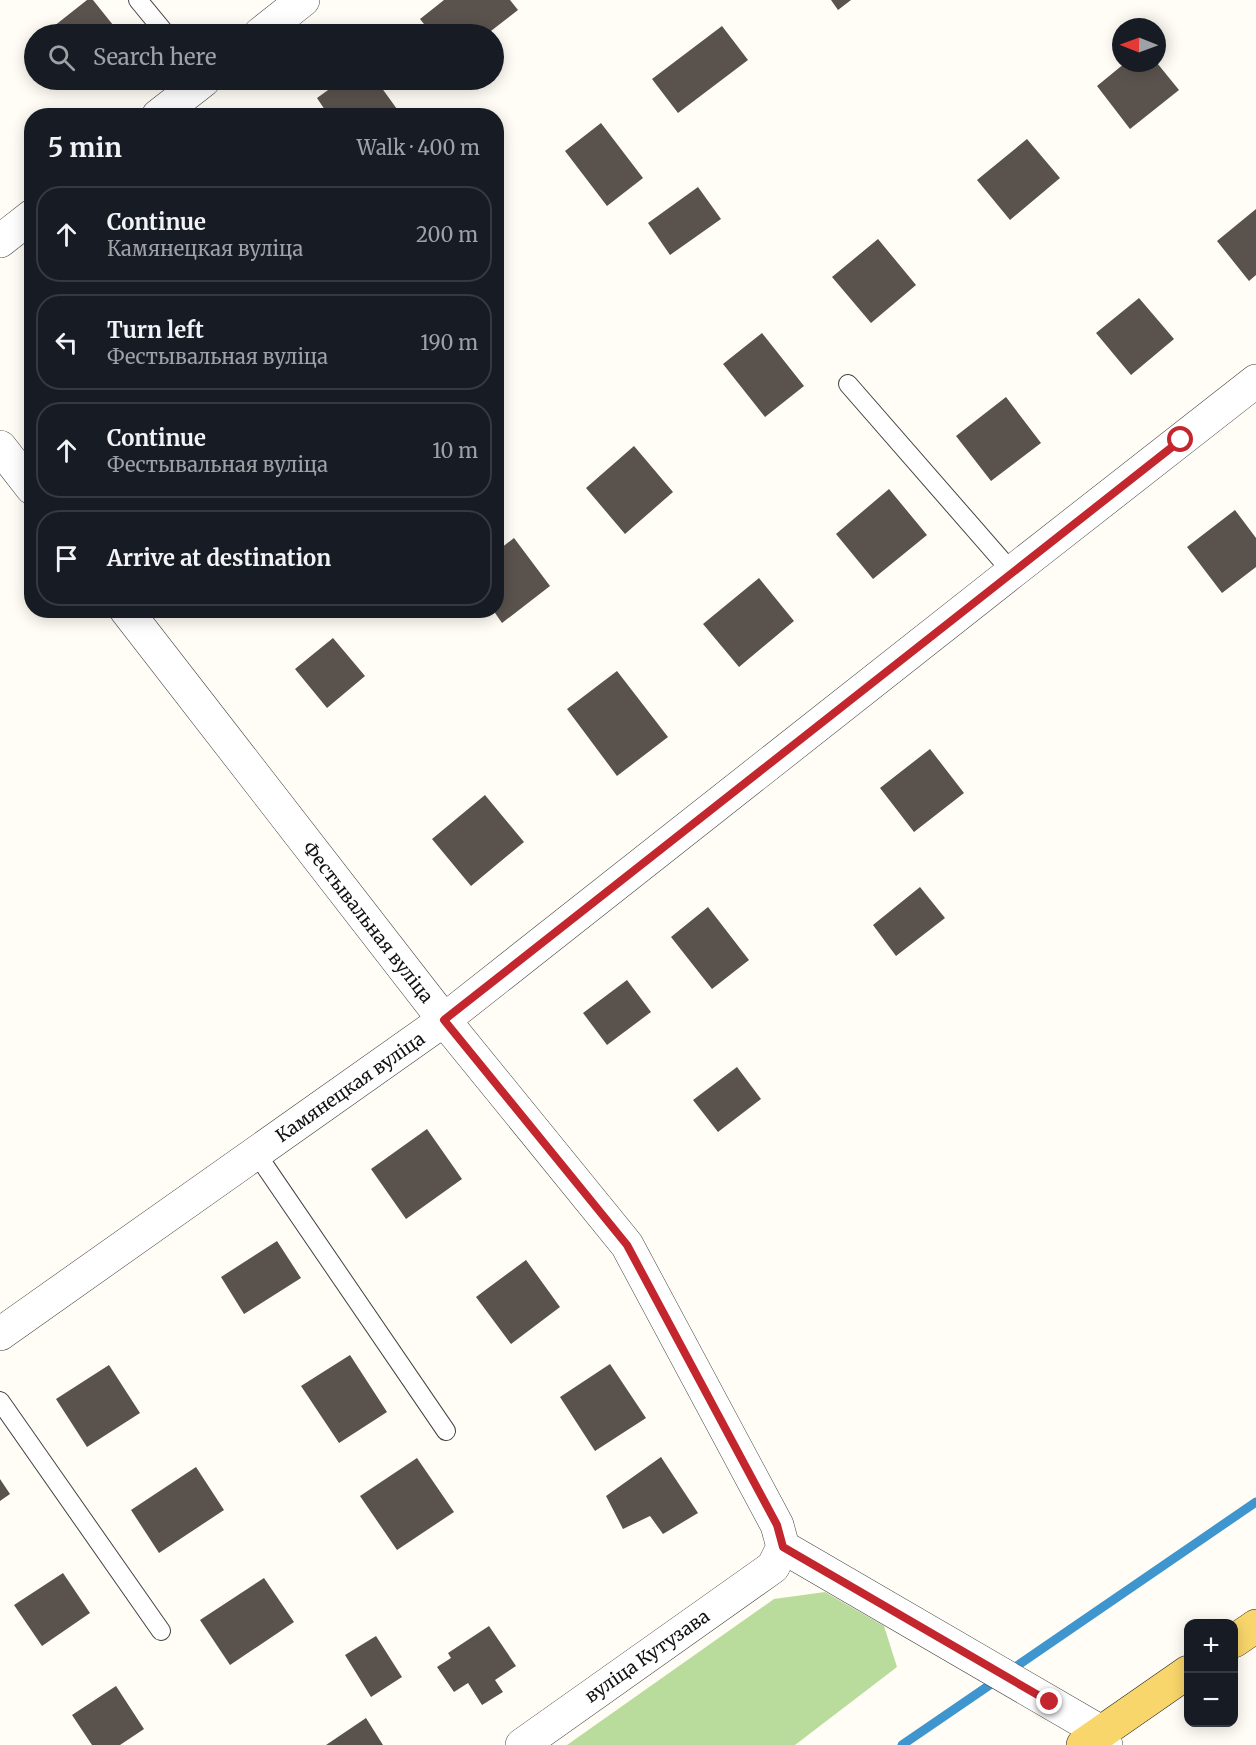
<!DOCTYPE html>
<meta charset="utf-8">
<style>
:root{--surface:#171b24;--page:#242831;--text:#f1f3f6;--muted:#9ea1a6;--line:#363941}
body{margin:0;font-family:Merriweather,serif;background:var(--page);color:var(--text)}
.controls{position:absolute;right:18px;bottom:18px;display:grid;overflow:hidden;border-radius:12px;box-shadow:0 3px 15px #0003}
.controls button{width:54px;height:54px;display:grid;place-items:center;padding:0;border:0;border-bottom:2px solid var(--line);background:var(--surface);color:var(--text);font:30px sans-serif}
.compass{position:absolute;left:1112px;top:18px;width:54px;height:54px;border-radius:50%;background:var(--surface);box-shadow:0 3px 15px #0003;rotate:271deg}
.stop{position:absolute;width:18px;height:18px;margin:-14px;border:4px solid #c4262e;border-radius:50%;background:#fff}
.stop.end{background:#c4262e;border-color:#fff;box-shadow:0 2px 6px #0008}
.list{margin:0;padding:0;list-style:none}
h2{display:flex;justify-content:space-between;align-items:center;height:78px;margin:0;padding:0 24px;font-size:26px}
h2 small{font-size:20px;font-weight:400;color:var(--muted)}
.list li{display:grid;grid-template-columns:39px 1fr auto;gap:18px;align-items:center;box-sizing:border-box;height:96px;margin:0 12px 12px;padding:0 12px;border:2px solid var(--line);border-radius:24px}
.list b{display:block;font-size:22px;white-space:nowrap}
.list p{margin:0;font-size:20px;white-space:nowrap;color:var(--muted)}
.list em{font-size:20px;font-style:normal;color:var(--muted)}
.icon{flex:none;width:33px;height:33px;fill:none;stroke:currentColor;stroke-width:2;stroke-linecap:round;stroke-linejoin:round}
.map{position:relative;flex:none;width:1256px;height:1745px;overflow:hidden}
.search{position:absolute;background:var(--surface);box-shadow:0 3px 15px #0003;left:24px;top:24px;width:480px;height:66px;display:flex;align-items:center;gap:15px;box-sizing:border-box;padding:0 21px;border-radius:33px;color:var(--muted);font-size:22px}
.panel{position:absolute;background:var(--surface);box-shadow:0 3px 15px #0003;left:24px;top:108px;width:480px;height:510px;border-radius:24px}
.map>svg:first-child{display:block}
.forest{fill:#b9dc9c}
.lines{fill:none;stroke-linecap:round;stroke-linejoin:round}
.stream{stroke:#3f96cf;stroke-width:9}
.building{fill:#5a524d}
.service-casing{stroke:#444;stroke-width:20}
.minor-casing{stroke:#444;stroke-width:34}
.primary-casing{stroke:#222;stroke-width:34}
.service{stroke:#fff;stroke-width:18}
.minor{stroke:#fff;stroke-width:33}
.primary{stroke:#f9d66b;stroke-width:33}
.route{stroke:#c4262e;stroke-width:8}
.labels{text-anchor:middle;dominant-baseline:central;stroke-width:6;stroke-linejoin:round;paint-order:stroke}
.street-label{font-size:18px;fill:#111;stroke:#fff}
</style>
<div class="map">
<svg width="1256" height="1745" viewBox="0 0 1256 1745">
<rect width="100%" height="100%" fill="#fffdf5"/>
<path class="forest" d="M825,1592L884,1626L897,1667L795,1745H567L774,1599Z"/>
<g class="lines">
<path class="stream" d="M1008,1672L1256,1502
M902,1745L997,1680"/>
</g>
<path class="building" d="M87,0H93L117,30L111,34H44Z
M444,0H510L518,10L487,34H432L420,19Z
M831,0H851L838,10Z
M722,26L748,60L678,113L652,79Z
M1125,63H1157L1179,90L1130,129L1097,86Z
M342,80H376L402,116H329L317,98Z
M601,123L643,178L607,206L565,151Z
M1027,139L1060,178L1010,220L977,180Z
M698,187L721,219L670,255L648,223Z
M1256,209V275L1249,281L1217,241Z
M878,239L916,285L871,323L832,277Z
M1139,298L1174,339L1131,375L1096,333Z
M762,333L804,386L765,417L723,364Z
M1006,397L1041,443L991,481L956,436Z
M634,446L673,492L625,534L586,488Z
M889,489L927,535L873,579L836,534Z
M1235,510L1256,538V567L1222,593L1187,547Z
M514,538L550,586L502,623L493,610H496V552Z
M759,578L794,621L739,667L703,624Z
M333,638L365,676L327,708L295,669Z
M617,671L668,737L617,776L567,709Z
M930,749L964,793L914,832L880,788Z
M485,795L524,842L471,886L432,839Z
M920,887L945,918L896,956L873,925Z
M708,907L749,960L712,989L671,937Z
M627,980L651,1012L607,1045L583,1013Z
M737,1067L761,1099L718,1132L693,1100Z
M427,1129L462,1179L406,1219L371,1169Z
M277,1241L301,1278L244,1314L221,1277Z
M526,1260L560,1307L511,1344L476,1297Z
M350,1355L387,1412L339,1443L301,1386Z
M610,1364L646,1418L595,1451L560,1397Z
M109,1365L140,1413L87,1447L56,1399Z
M661,1457L698,1513L663,1534L650,1516L623,1529L606,1496Z
M417,1458L454,1512L397,1550L360,1496Z
M196,1467L224,1510L159,1553L131,1510Z
M0,1479L10,1494L0,1501Z
M63,1573L90,1613L42,1646L14,1605Z
M264,1578L294,1622L230,1665L200,1620Z
M489,1626L516,1666L495,1680L503,1692L482,1705L468,1683L454,1692L437,1667L451,1658L448,1653Z
M376,1636L402,1677L371,1697L345,1655Z
M116,1686L144,1729L120,1745H92L72,1715Z
M366,1718L383,1745H326Z"/>
<g class="lines">
<g class="service-casing">
<path id="service" d="M138,0L166,34
M848,384L1012,572
M256,1153L446,1431
M0,1401L161,1631"/>
</g>
<g class="minor-casing">
<path id="minor" d="M260,34L303,0
M158,116L204,80
M0,241L32,216
M0,447L32,488
M126,610L444,1020L627,1245L777,1525L783,1547L773,1567L522,1745
M0,1334L444,1020L1012,572L1256,381
M783,1547L1101,1732L1106,1745"/>
</g>
<g class="primary-casing">
<path id="primary" d="M1234,1641L1256,1626
M1083,1745L1188,1672"/>
</g>
<use href="#service" class="service"/>
<use href="#minor" class="minor"/>
<use href="#primary" class="primary"/>
</g>
<g class="lines">
<path class="route" d="M1050,1702L783,1547L777,1525L627,1245L444,1020L1181,440"/>
</g>
<g class="labels">
<g class="street-label">
<text transform="translate(368 922) rotate(52)">Фестывальная вуліца</text>
<text transform="translate(350 1087) rotate(-35)">Камянецкая вуліца</text>
<text transform="translate(647 1656) rotate(-35)">вуліца Кутузава</text>
</g>
</g>
</svg>
<div class="controls">
<button>+</button>
<button>−</button>
</div>
<svg class="compass" viewBox="-18 -18 36 36"><path d="M0-13l5 13h-10z" fill="#e53935"/><path d="M0 13l5-13h-10z" fill="#9ea1a6"/></svg>
<div class="stop" style="left:1181px;top:440px"></div>
<div class="stop end" style="left:1050px;top:1702px"></div>
<div class="search"><svg class="icon" aria-label="search" viewBox="0 0 24 24"><circle cx="10" cy="10" r="6"/><path d="M15 15l6 6"/></svg>Search here</div>
<section class="panel">
<h2>5 min<small>Walk · 400 m</small></h2>
<ul class="list">
<li><svg class="icon" aria-label="ahead" viewBox="0 0 24 24"><path d="M12 20V5M6 11l6-6 6 6"/></svg><div><b>Continue</b><p>Камянецкая вуліца</p></div><em>200 m</em></li>
<li><svg class="icon" aria-label="left" viewBox="0 0 24 24"><path d="M17 20v-9H6M10 6l-5 5 5 5"/></svg><div><b>Turn left</b><p>Фестывальная вуліца</p></div><em>190 m</em></li>
<li><svg class="icon" aria-label="ahead" viewBox="0 0 24 24"><path d="M12 20V5M6 11l6-6 6 6"/></svg><div><b>Continue</b><p>Фестывальная вуліца</p></div><em>10 m</em></li>
<li><svg class="icon" aria-label="arrive" viewBox="0 0 24 24"><path d="M6 21V4h12l-3 4 3 4H6"/></svg><div><b>Arrive at destination</b></div></li>
</ul>
</section>
</div>
